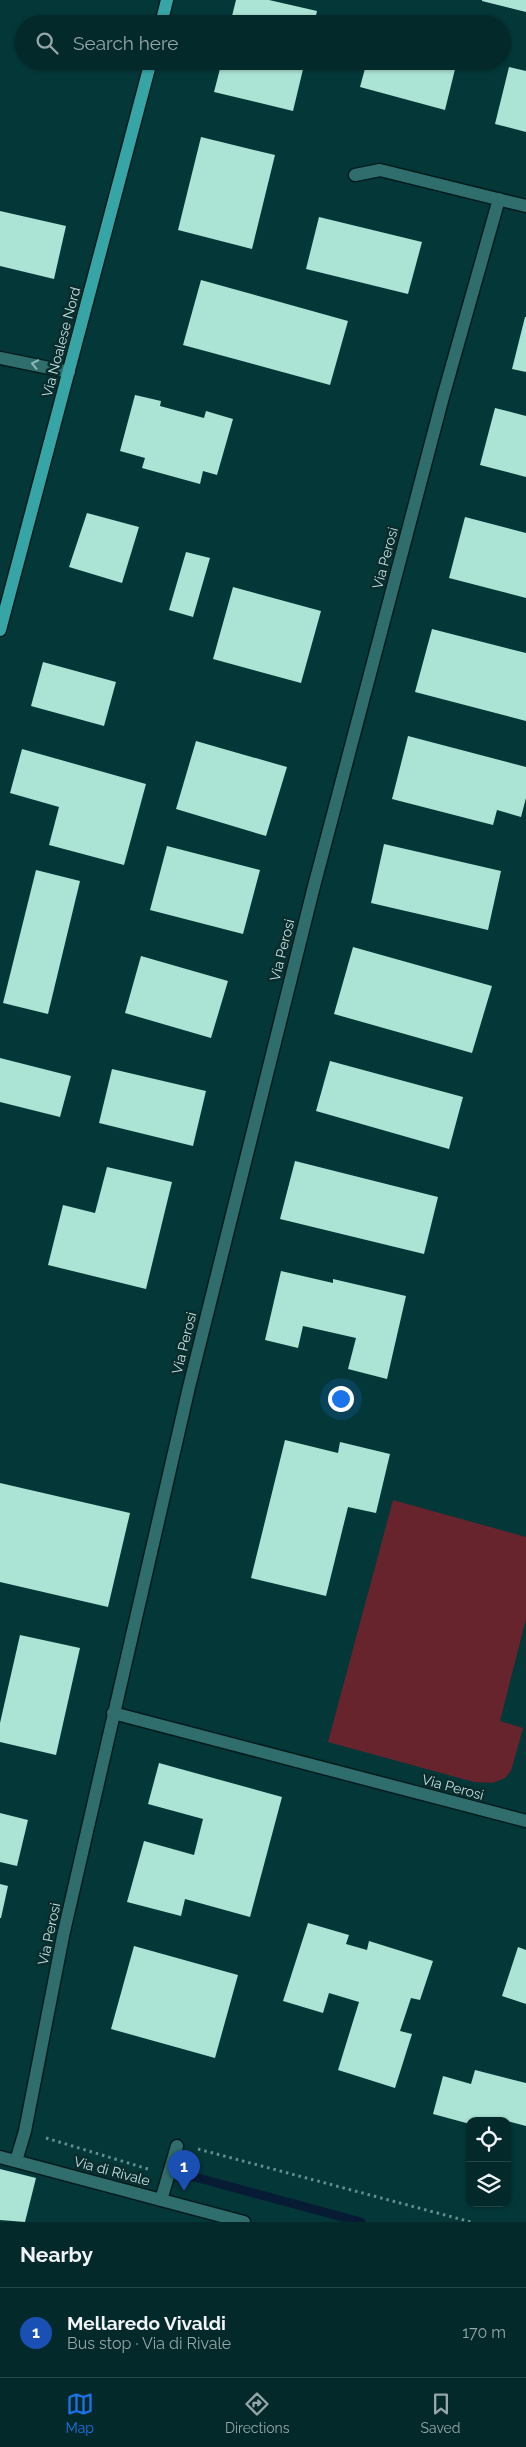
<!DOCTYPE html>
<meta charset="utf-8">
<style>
:root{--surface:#03292a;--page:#0d3132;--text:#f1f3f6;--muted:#97a6a8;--line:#244547;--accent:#1a73e8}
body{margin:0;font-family:Raleway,sans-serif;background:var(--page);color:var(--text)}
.controls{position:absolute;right:15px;bottom:15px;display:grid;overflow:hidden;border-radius:10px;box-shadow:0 1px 4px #0004}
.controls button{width:45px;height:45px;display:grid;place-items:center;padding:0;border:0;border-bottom:1px solid var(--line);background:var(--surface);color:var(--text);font:25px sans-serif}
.you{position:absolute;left:340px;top:1398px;width:18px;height:18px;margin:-12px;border:4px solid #fff;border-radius:50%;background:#1a73e8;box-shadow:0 0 0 8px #1a73e833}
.badge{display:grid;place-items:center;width:32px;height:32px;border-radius:50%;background:var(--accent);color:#fff;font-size:16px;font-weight:700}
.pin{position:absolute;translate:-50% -41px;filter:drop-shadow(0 1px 2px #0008)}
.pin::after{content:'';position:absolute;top:26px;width:18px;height:15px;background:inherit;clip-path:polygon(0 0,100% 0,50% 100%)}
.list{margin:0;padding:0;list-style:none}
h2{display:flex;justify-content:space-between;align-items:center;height:65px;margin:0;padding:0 20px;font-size:21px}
h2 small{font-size:16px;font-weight:400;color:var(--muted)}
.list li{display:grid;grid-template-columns:32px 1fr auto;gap:15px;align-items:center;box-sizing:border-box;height:90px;padding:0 20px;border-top:1px solid var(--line)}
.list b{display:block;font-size:19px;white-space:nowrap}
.list p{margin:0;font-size:16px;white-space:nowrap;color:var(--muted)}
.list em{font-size:16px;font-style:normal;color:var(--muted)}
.icon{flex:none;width:28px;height:28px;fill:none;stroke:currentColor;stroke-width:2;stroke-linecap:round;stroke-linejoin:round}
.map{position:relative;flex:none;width:526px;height:2222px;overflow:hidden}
.search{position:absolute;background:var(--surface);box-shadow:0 1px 4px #0004;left:15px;right:15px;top:15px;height:55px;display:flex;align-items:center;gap:12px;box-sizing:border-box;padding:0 18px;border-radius:28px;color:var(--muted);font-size:19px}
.sheet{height:155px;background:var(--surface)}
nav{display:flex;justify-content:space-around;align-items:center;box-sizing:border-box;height:70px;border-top:1px solid var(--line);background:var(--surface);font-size:14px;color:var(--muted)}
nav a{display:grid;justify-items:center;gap:2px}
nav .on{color:var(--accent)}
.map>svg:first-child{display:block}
.green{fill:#67242d}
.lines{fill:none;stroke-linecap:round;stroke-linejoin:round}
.stream{stroke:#071b35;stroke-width:9}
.building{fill:#abe4d4}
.minor-casing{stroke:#001d1d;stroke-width:15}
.major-casing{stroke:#001d1d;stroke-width:15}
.path{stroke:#668e8e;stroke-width:3;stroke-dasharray:2.5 4;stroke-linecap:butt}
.minor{stroke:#306d6d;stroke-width:12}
.major{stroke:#37a5a6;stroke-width:12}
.oneway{stroke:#90b8b8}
.labels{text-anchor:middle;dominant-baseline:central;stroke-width:5;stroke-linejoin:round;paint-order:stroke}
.street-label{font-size:14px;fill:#c4e1e1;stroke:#0b2c2c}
</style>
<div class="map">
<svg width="526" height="2222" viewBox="0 0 526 2222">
<rect width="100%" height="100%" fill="#043738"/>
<path class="green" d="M393,1500L526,1537V1619L500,1721L523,1728L511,1771L505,1778L492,1783L474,1782L328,1742Z"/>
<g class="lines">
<path class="stream" d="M187,2175L361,2222"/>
</g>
<path class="building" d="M236,0H269L317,11L314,24H230Z
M482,0H526V12L482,1Z
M222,61H305L293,111L214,92Z
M367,61H457L445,110L360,87Z
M509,67L526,71V132L495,124Z
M201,137L275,155L252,249L178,230Z
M0,211L66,226L54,279L0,266Z
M319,217L422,242L408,294L306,269Z
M201,280L348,321L330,385L183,345Z
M525,317H526V372L512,369Z
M135,395L161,401L160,406L204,418L206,411L233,419L217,475L203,471L200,484L142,468L145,458L120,451Z
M495,408L526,416V477L480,465Z
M87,513L139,527L122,583L69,567Z
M465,517L526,533V598L449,578Z
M186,552L210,558L193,617L169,610Z
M233,587L321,611L301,683L213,659Z
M432,629L526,653V721L415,692Z
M43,662L116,682L104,726L31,706Z
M408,736L526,767V798L521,817L497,810L493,825L392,799Z
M196,741L287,767L266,836L176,809Z
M22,749L146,784L124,865L49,845L59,807L10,793Z
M384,844L501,871L488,930L371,903Z
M167,846L260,870L243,934L150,910Z
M36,870L80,881L48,1014L3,1003Z
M353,947L492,986L472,1053L334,1014Z
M141,956L228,981L211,1038L125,1013Z
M0,1058L71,1076L60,1117L0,1102Z
M330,1061L463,1097L449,1149L316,1111Z
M112,1069L206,1091L193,1146L99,1123Z
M295,1161L438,1197L424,1254L280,1219Z
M107,1167L172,1182L146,1289L48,1265L63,1205L95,1213Z
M281,1271L333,1283V1279L406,1296L387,1379L348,1369L356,1338L303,1326L298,1348L265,1340Z
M285,1440L338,1453L340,1442L390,1454L376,1513L348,1507L326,1596L251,1578Z
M0,1483L130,1513L108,1607L0,1582Z
M20,1635L80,1648L56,1755L0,1742V1723Z
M159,1763L282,1797L250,1917L185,1899L181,1916L127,1902L144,1841L194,1855L203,1819L148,1804Z
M0,1813L28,1820L17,1866L0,1862Z
M0,1884L8,1886L1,1918H0Z
M308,1923L349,1935L346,1944L367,1950L369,1941L433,1961L420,2000L411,1998L400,2031L412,2034L395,2088L338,2070L359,2002L329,1993L323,2013L283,2001Z
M134,1946L238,1975L215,2058L111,2029Z
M518,1947L526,1950V2004L502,1996Z
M475,2070L526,2083V2126L507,2121H470V2124L433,2114L443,2076L471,2084Z
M0,2169L36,2178L25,2222L0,2220Z"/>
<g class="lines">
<g class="minor-casing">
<path id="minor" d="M355,175L380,170L526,206
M0,358L69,372
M113,1713L526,1821
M0,2157L244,2222
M16,2161L25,2131L63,1936L189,1387L313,890L443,397L499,199
M161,2200L177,2146"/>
</g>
<g class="major-casing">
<path id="major" d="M161,24L167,0
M0,630L151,61"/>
</g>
<path class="path" d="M46,2138L148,2169
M198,2149L471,2222"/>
<use href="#minor" class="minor"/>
<use href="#major" class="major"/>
</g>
<defs><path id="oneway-chevron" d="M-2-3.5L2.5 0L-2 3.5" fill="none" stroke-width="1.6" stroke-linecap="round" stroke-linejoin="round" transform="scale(1.25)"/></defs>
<use class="oneway" href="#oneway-chevron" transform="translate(35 364) rotate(-168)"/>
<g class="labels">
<g class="street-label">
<text transform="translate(61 342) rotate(-75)">Via Noalese Nord</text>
<text transform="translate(385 558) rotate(-75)">Via Perosi</text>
<text transform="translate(282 950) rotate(-76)">Via Perosi</text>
<text transform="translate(184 1343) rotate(-76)">Via Perosi</text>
<text transform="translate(453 1787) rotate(15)">Via Perosi</text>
<text transform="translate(49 1934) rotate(-78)">Via Perosi</text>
<text transform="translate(112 2171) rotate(15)">Via di Rivale</text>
</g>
</g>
</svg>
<div class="controls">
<button><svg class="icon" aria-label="locate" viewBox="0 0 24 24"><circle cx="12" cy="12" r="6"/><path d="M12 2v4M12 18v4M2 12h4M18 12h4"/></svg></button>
<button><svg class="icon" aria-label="layers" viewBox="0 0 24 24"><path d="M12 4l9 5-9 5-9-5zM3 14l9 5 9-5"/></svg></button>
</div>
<div class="you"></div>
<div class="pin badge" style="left:184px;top:2191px;background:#1a4fb4">1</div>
<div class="search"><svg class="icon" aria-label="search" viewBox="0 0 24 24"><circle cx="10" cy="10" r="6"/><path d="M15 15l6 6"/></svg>Search here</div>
</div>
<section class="sheet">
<h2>Nearby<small></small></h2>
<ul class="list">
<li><span class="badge" style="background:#1a4fb4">1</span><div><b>Mellaredo Vivaldi</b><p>Bus stop · Via di Rivale</p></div><em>170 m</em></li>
</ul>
</section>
<nav>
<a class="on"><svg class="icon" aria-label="map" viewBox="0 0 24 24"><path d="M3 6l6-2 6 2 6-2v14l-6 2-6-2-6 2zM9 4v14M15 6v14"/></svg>Map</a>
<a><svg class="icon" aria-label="directions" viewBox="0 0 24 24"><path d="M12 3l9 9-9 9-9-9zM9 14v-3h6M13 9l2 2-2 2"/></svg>Directions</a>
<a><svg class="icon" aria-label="saved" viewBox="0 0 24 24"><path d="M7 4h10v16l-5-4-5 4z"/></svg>Saved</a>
</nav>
